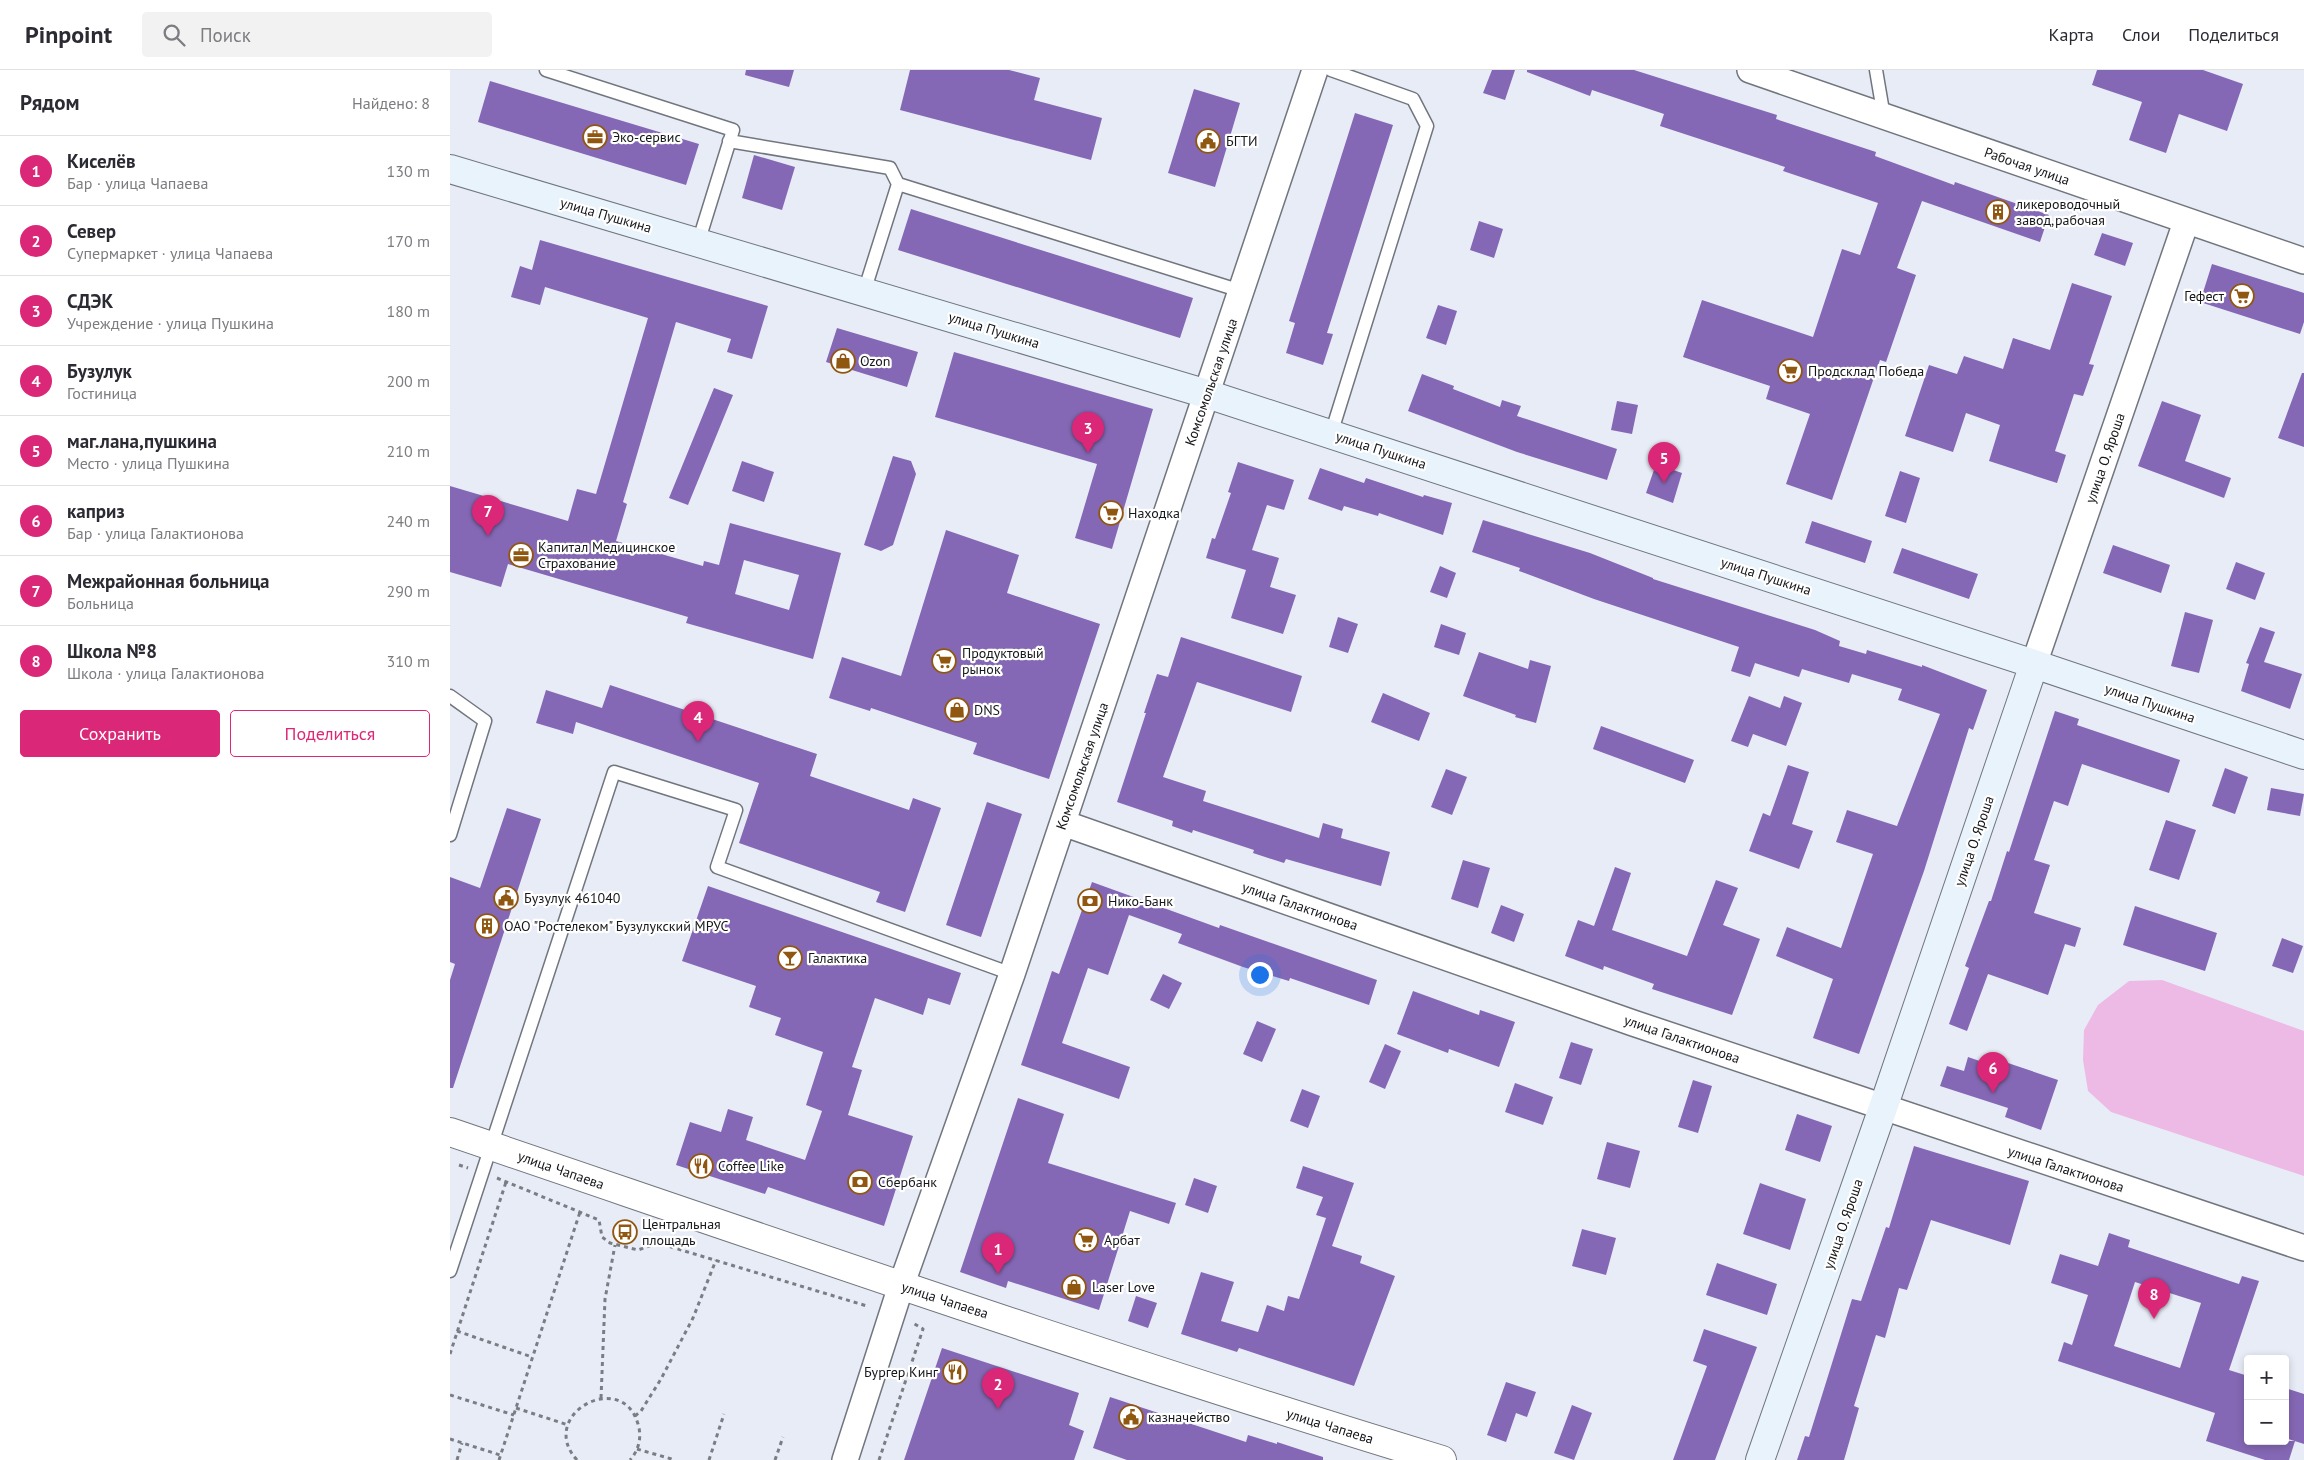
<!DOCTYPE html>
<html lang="ru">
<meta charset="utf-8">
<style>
:root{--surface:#fff;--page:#f2f2f3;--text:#2b2b33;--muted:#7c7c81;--line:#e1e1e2;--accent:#db2777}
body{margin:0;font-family:"PT Sans",sans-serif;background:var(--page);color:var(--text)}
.controls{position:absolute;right:15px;bottom:15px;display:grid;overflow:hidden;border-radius:5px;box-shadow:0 2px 8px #0003}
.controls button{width:45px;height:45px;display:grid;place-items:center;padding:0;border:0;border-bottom:1px solid var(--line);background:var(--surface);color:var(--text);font:25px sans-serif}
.you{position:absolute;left:809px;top:904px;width:18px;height:18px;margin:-12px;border:4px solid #fff;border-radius:50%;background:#1a73e8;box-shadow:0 0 0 8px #1a73e833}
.badge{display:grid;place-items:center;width:32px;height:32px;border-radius:50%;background:var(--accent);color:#fff;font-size:16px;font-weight:700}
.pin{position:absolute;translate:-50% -41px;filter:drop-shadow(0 1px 2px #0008)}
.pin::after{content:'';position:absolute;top:26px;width:18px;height:15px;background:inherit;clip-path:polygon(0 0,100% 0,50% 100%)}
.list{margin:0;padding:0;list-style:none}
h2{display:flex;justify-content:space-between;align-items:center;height:65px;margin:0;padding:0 20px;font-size:21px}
h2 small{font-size:16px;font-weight:400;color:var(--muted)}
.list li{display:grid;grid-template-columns:32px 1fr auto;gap:15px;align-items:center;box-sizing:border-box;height:70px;padding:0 20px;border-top:1px solid var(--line)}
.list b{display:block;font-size:19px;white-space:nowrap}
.list p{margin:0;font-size:16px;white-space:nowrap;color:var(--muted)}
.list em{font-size:16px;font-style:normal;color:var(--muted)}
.actions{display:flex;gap:10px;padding:15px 20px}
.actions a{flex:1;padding:11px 0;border:1px solid var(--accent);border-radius:5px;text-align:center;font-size:18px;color:var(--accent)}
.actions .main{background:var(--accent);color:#fff}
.icon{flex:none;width:28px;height:28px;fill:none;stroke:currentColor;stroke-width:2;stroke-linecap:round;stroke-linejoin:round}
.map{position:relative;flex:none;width:1854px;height:1390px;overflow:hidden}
header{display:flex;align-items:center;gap:30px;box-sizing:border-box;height:70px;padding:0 25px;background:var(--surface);border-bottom:1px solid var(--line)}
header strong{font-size:24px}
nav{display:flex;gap:28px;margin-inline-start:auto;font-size:18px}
.search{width:350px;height:45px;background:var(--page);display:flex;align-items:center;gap:12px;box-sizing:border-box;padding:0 18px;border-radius:5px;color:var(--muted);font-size:19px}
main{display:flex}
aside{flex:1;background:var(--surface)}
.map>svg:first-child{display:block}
.green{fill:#edbae6}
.building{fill:#8568b5;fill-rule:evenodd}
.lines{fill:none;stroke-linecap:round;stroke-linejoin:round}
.service-casing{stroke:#71757e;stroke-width:15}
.minor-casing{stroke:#71757e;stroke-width:28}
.tertiary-casing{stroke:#71757e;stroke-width:30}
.secondary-casing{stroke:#71757e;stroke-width:30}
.path{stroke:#7b7d84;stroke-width:3;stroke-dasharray:4 4;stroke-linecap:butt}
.service{stroke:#fff;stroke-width:12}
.minor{stroke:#fff;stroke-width:25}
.tertiary{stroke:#fff;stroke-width:28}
.secondary{stroke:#e8f3fb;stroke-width:28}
.labels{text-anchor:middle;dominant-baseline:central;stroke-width:4.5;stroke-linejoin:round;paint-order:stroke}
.poi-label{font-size:14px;fill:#16171b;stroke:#fff;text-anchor:start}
.street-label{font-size:14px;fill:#16171b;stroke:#fff}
</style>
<header>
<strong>Pinpoint</strong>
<div class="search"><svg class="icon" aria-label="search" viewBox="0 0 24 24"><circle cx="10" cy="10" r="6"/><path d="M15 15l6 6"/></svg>Поиск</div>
<nav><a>Карта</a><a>Слои</a><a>Поделиться</a></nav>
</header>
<main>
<aside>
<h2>Рядом<small>Найдено: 8</small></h2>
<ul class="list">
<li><span class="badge">1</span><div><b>Киселёв</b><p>Бар · улица Чапаева</p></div><em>130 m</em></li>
<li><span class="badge">2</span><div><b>Север</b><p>Супермаркет · улица Чапаева</p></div><em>170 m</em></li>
<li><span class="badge">3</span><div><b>СДЭК</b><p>Учреждение · улица Пушкина</p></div><em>180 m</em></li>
<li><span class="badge">4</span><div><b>Бузулук</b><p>Гостиница</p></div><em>200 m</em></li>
<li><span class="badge">5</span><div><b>маг.лана,пушкина</b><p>Место · улица Пушкина</p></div><em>210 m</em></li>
<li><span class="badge">6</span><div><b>каприз</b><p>Бар · улица Галактионова</p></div><em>240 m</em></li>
<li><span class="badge">7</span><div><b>Межрайонная больница</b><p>Больница</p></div><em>290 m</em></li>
<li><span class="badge">8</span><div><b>Школа №8</b><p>Школа · улица Галактионова</p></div><em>310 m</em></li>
</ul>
<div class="actions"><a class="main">Сохранить</a><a>Поделиться</a></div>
</aside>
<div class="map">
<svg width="1854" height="1390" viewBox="0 0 1854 1390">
<rect width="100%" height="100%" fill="#e8ecf6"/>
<path class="green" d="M1712,910L1854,961V1106L1661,1042L1638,1021L1633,990L1634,960L1648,935L1679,911Z"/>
<path class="building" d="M296,0H344L339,17L295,5Z
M460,0H559L590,8L584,30L652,48L641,90L450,40Z
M1042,0H1065L1055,30L1033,23Z
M1077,0H1184L1327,45L1326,49L1426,82L1425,86L1504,115L1505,112L1599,145L1590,172L1472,131L1447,198L1466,205L1436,292L1430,290L1382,430L1336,414L1360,344L1316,329L1320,316L1233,287L1252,230L1363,267L1392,179L1410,185L1428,133L1333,101L1335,97L1210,56L1214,44L1142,20L1140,26L1077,2Z
M1647,0H1753L1793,14L1777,61L1729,44L1716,83L1679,70L1692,32L1642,15Z
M40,11L249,74L236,115L28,52Z
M744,19L790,33L765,117L718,103Z
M905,43L943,55L877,263L883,264L873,295L836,283L845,253L839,251Z
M304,85L345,97L332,140L292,128Z
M461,139L743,228L730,268L448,180Z
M1029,151L1053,159L1044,188L1020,180Z
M1652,163L1683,173L1675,196L1644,185Z
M90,170L318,236L302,289L277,282L281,269L226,252L173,432L177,434L166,471L253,496L254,491L269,495L280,453L391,483L363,589L236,553L238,547L58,494L51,517L0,502V416L118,451L127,419L146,424L198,248L95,217L90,235L61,227L70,196L82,200ZM294,490L349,505L339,540L285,524Z
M1762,194L1854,223V252L1850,264L1750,232Z
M1622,213L1662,226L1639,294L1644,295L1633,326L1624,324L1605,381L1616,385L1607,413L1539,391L1550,355L1516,343L1503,382L1455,366L1479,295L1507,304L1514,286L1553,299L1563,268L1600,280Z
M988,235L1007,241L996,275L976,268Z
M387,258L468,282L457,317L376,292Z
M504,282L703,339L662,479L625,468L647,394L485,347Z
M1852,303H1854V377L1828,368Z
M972,304L1004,316L1003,319L1050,337L1052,330L1071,336L1067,346L1167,379L1157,410L1067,382L958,341Z
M264,318L283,325L238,435L219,428Z
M1167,331L1188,335L1182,364L1161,360Z
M1712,331L1751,345L1735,391L1781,408L1774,428L1688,396Z
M443,386L461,391L466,404L443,475L431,481L414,475Z
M292,391L324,402L314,432L282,421Z
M788,392L844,410L834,440L817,435L802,480L829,488L820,517L846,525L833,564L781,548L796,500L756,488L762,468L765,469L781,423L778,422Z
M1206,394L1232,403L1223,433L1196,423Z
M870,398L914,413L916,408L973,427L974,425L1002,433L993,465L929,443L928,446L894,436L892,441L858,429Z
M1450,401L1470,408L1456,453L1435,446Z
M1033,450L1140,483L1203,508V509L1365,560L1390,571L1389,576L1416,584L1417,580L1472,597V595L1537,620L1523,660L1519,658L1474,801L1409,984L1363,968L1383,909L1326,886L1337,857L1391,878L1423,784L1386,772L1397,740L1447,756L1490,644L1448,630L1452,619L1402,604L1399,613L1352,599L1349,607L1305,593L1300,607L1281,601L1289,577L1144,529L1069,501L1070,498L1022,482Z
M1362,451L1422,471L1415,493L1355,473Z
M496,460L569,485L557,523L650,554L599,709L523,684L527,673L421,638L420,641L379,628L392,587L451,606Z
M1663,475L1720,495L1711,523L1653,503Z
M1452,478L1528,504L1519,529L1443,503Z
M1786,492L1815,503L1805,530L1776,519Z
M990,496L1006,503L997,528L980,522Z
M1735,542L1763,550L1749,603L1721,596Z
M888,547L908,554L898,583L879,577Z
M991,554L1016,563L1009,585L984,577Z
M1810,557L1825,562L1814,592L1852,604L1840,639L1791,621L1799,594L1796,593Z
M731,567L852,606L841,642L747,612L713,707L756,721L753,731L869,768L873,753L893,759L891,768L940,782L931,816L836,789L834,793L803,783L804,780L743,760L742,763L722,756L723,751L667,732L696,643H694L707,604L718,607Z
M1029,582L1078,599L1080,590L1101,596L1086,653L1065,647L1066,645L1013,626Z
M160,615L367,684L360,706L459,740L463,728L491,738L455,842L426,832L430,822L289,773L309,713L126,652L123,664L86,653L96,620L152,638Z
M933,623L980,643L969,671L921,652Z
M1299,626L1330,638L1334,626L1352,633L1336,676L1303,664L1298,677L1281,671Z
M1605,641L1629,649L1627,655L1730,690L1719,723L1632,694L1618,736L1604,731L1584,790L1600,795L1584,843L1631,858L1625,877L1615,874L1598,925L1538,904L1517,961L1499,954L1519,898L1515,896L1539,831H1541L1557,781L1559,782Z
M1151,656L1244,690L1235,713L1143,679Z
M1338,695L1359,702L1342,754L1363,761L1349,799L1299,781L1313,743L1320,746Z
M1775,698L1798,707L1785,744L1762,736Z
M996,699L1017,707L1002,745L981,737Z
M1821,718L1854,724L1850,746L1817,740Z
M537,732L572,744L531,867L496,855Z
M57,738L91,749L3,1018H0V910L5,894L0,892V807L30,818Z
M1716,750L1746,760L1729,810L1699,800Z
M1013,790L1040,798L1028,838L1001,829Z
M1165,797L1181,803L1162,860L1237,886L1266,810L1288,818L1273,855L1310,869L1282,945L1202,919L1204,914L1154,896L1153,900L1115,886L1128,850L1144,856Z
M642,812L769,858L770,855L927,910L919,935L840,908L839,911L793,897L728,873L732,864L679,845L658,905L638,898L612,973L680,997L669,1029L571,995L602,901L609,904Z
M258,816L511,903L500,935L478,928L473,945L425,928L402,997L412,1000L398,1045L463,1066L434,1156L318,1117L315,1124L226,1095L240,1052L271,1062L278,1039L303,1047L296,1070L355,1090L372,1041L356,1035L373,982L325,965L331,948L299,937L306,916L232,891Z
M1051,835L1074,844L1064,872L1041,863Z
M1685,836L1767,863L1755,901L1673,875Z
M1832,868L1853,876L1843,903L1822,896Z
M713,904L732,913L719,939L700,930Z
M963,921L1029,945L1030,940L1065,952L1049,997L999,979L998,983L947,964Z
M807,951L826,959L812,992L793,984Z
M1121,972L1143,979L1131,1015L1109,1008Z
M935,974L951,981L935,1019L919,1012Z
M1518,987L1556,1000L1558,993L1608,1010L1591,1060L1555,1047L1558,1038L1490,1016L1497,996L1514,1001Z
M1243,1010L1262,1016L1248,1063L1228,1057Z
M1065,1013L1103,1027L1093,1055L1055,1042Z
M852,1019L870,1026L858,1058L840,1051Z
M568,1028L614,1044L598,1093L726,1133L719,1154L680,1141L649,1240L558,1211L556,1218L510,1202Z
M1347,1044L1382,1056L1370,1092L1335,1080Z
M1157,1072L1190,1081L1180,1118L1147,1109Z
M1464,1076L1579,1111L1560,1175L1481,1150L1457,1220L1449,1218L1435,1268L1426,1265L1404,1336L1409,1338L1394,1390H1347L1355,1366L1359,1367L1402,1229L1411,1231L1436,1157L1439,1158Z
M853,1096L904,1113L882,1176L912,1186L910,1193L945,1206L904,1316L789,1278L787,1282L731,1264L751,1202L784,1212L771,1251L808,1262L817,1235L834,1241L838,1226L849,1229L876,1148L866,1145L873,1127L846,1118Z
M744,1108L767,1116L758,1143L735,1135Z
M1310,1113L1356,1129L1340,1180L1293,1164Z
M1132,1159L1166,1168L1156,1205L1122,1196Z
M1659,1163L1680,1170L1678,1177L1789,1214L1792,1206L1809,1211L1779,1300L1798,1306V1371H1845L1839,1390H1815L1756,1371L1765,1343L1608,1291L1614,1272L1622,1275L1638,1225L1601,1213L1610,1184L1648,1196ZM1685,1212L1751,1233L1730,1298L1664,1276Z
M1267,1193L1327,1214L1317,1245L1256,1225Z
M686,1226L707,1233L698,1258L678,1251Z
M1254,1259L1307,1277L1265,1390H1223L1257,1296L1243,1291Z
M492,1278L629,1323L619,1355L634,1361L624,1390H454Z
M1056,1312L1086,1322L1077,1347L1066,1343L1056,1372L1037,1365Z
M1835,1318L1854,1324V1374L1835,1368Z
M660,1327L796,1372L798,1365L827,1374V1372L873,1387V1390H677L643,1378Z
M1122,1335L1142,1343L1124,1390L1104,1383Z"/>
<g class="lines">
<g class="service-casing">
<path id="service" d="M96,0L283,60L248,173
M881,0L963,29L977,56L881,364
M1426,0L1434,47
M279,71L440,98L448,114
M414,222L448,114L791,221
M0,626L35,651L0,765
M0,1201L164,702L286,740L267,797L562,904"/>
</g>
<g class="minor-casing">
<path id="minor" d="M1300,0L1854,191
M1584,594L1736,152
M613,753L1183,953L1854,1178
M395,1390L451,1216L562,904L865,0"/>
</g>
<g class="tertiary-casing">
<path id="tertiary" d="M0,1062C330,1174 659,1289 992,1390"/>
</g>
<g class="secondary-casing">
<path id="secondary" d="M0,99L757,324L1584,594L1854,685
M1310,1390L1433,1038L1584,594"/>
</g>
<path class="path" d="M9,1095L18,1098
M47,1108L149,1150L152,1167L160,1173L188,1180L208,1173L417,1236
M7,1261L82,1287
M0,1284L56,1112
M0,1325L64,1345
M151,1328L155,1229L165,1175
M66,1338L118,1355
M185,1346L191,1341L211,1309L243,1248L266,1190
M0,1369L50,1385
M187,1379L225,1390
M7,1390L12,1373
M49,1390L130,1142
M127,1390C86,1345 172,1298 188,1354C192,1367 189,1380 180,1390
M259,1390L274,1344
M325,1390L333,1367
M429,1390L473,1259L463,1253"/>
<use href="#service" class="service"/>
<use href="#minor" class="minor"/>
<use href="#tertiary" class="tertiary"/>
<use href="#secondary" class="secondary"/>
</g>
<defs>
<g id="office-ring" transform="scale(1.25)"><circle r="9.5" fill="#fff" stroke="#905711" stroke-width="1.5"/><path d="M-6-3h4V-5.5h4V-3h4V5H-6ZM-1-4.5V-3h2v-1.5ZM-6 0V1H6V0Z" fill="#905711"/></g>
<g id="civic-ring" transform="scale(1.25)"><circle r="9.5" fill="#fff" stroke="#905711" stroke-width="1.5"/><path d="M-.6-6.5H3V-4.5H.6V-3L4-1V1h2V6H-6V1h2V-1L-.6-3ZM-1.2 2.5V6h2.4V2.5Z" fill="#905711"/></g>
<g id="building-ring" transform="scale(1.25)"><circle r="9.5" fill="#fff" stroke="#905711" stroke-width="1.5"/><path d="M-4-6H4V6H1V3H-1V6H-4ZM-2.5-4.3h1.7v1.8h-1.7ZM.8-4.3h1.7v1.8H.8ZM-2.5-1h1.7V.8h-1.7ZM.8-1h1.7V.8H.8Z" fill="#905711"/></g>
<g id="supermarket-ring" transform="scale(1.25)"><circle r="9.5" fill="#fff" stroke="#905711" stroke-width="1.5"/><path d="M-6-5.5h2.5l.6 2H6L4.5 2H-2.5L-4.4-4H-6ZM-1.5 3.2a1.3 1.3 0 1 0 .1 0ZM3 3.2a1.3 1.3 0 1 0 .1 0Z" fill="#905711"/></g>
<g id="shop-ring" transform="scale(1.25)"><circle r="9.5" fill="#fff" stroke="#905711" stroke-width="1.5"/><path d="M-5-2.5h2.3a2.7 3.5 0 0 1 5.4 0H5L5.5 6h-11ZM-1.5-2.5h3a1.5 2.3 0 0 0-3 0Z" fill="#905711"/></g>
<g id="bank-ring" transform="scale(1.25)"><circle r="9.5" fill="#fff" stroke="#905711" stroke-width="1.5"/><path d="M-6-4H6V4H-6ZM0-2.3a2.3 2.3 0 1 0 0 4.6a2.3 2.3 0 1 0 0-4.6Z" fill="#905711"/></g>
<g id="bar-ring" transform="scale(1.25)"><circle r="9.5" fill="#fff" stroke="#905711" stroke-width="1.5"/><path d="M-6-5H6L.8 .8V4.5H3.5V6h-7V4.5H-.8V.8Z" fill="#905711"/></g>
<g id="restaurant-ring" transform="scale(1.25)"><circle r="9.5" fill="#fff" stroke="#905711" stroke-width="1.5"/><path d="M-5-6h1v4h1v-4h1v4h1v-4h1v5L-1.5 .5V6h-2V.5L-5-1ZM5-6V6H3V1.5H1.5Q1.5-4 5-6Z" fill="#905711"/></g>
<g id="bus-ring" transform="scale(1.25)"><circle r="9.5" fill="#fff" stroke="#905711" stroke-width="1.5"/><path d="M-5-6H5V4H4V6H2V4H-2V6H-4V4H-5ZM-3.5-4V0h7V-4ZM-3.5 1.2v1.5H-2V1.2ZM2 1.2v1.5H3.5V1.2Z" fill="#905711"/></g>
</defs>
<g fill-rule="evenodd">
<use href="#office-ring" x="145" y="67"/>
<use href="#civic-ring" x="758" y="71"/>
<use href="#building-ring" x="1548" y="142"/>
<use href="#supermarket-ring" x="1792" y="226"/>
<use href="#shop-ring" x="393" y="291"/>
<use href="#supermarket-ring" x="1340" y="301"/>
<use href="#supermarket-ring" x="661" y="443"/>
<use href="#office-ring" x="71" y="485"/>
<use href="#supermarket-ring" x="494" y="591"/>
<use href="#shop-ring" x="507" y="640"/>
<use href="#civic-ring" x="56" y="828"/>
<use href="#bank-ring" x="640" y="831"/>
<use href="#building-ring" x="37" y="856"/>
<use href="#bar-ring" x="340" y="888"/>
<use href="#restaurant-ring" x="251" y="1096"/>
<use href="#bank-ring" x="410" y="1112"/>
<use href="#bus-ring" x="175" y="1162"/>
<use href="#supermarket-ring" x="636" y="1170"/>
<use href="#shop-ring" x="624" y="1217"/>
<use href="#restaurant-ring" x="505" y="1302"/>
<use href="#civic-ring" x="681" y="1347"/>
</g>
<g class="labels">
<g class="poi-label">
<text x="162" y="67">Эко-сервис</text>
<text x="776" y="71">БГТИ</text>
<text x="1566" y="134">ликероводочный<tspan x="1566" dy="16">завод,рабочая</tspan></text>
<text x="1774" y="226" text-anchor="end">Гефест</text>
<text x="410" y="291">Ozon</text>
<text x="1358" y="301">Продсклад Победа</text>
<text x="678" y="443">Находка</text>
<text x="88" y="477">Капитал Медицинское<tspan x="88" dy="16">Страхование</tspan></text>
<text x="512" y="583">Продуктовый<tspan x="512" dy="16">рынок</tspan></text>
<text x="524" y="640">DNS</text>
<text x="74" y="828">Бузулук 461040</text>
<text x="658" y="831">Нико-Банк</text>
<text x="54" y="856">ОАО "Ростелеком" Бузулукский МРУС</text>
<text x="358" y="888">Галактика</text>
<text x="268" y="1096">Coffee Like</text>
<text x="428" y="1112">Сбербанк</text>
<text x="192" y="1154">Центральная<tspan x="192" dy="16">площадь</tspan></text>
<text x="654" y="1170">Арбат</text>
<text x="642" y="1217">Laser Love</text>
<text x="488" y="1302" text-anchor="end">Бургер Кинг</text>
<text x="698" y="1347">казначейство</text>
</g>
<g class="street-label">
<text transform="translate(1577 96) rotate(19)">Рабочая улица</text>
<text transform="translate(156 145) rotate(16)">улица Пушкина</text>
<text transform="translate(544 260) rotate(17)">улица Пушкина</text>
<text transform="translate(761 312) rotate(-71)">Комсомольская улица</text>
<text transform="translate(931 380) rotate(18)">улица Пушкина</text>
<text transform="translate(1655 388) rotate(-71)">улица О. Яроша</text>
<text transform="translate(1316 506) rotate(18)">улица Пушкина</text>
<text transform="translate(1700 633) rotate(19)">улица Пушкина</text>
<text transform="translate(632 696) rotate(-71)">Комсомольская улица</text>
<text transform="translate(1524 771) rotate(-71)">улица О. Яроша</text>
<text transform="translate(850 836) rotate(19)">улица Галактионова</text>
<text transform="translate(1232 969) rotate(19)">улица Галактионова</text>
<text transform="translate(1616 1099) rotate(18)">улица Галактионова</text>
<text transform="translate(111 1100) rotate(19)">улица Чапаева</text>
<text transform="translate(1393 1154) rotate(-71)">улица О. Яроша</text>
<text transform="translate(495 1230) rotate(18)">улица Чапаева</text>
<text transform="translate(880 1356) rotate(17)">улица Чапаева</text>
</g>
</g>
</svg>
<div class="controls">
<button>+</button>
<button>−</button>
</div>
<div class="you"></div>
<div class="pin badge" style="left:548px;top:1204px">1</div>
<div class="pin badge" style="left:548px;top:1339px">2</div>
<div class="pin badge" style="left:638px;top:383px">3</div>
<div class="pin badge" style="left:248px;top:672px">4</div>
<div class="pin badge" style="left:1214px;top:413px">5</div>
<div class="pin badge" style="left:1543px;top:1023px">6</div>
<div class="pin badge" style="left:38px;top:466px">7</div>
<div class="pin badge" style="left:1704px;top:1249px">8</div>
</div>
</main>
